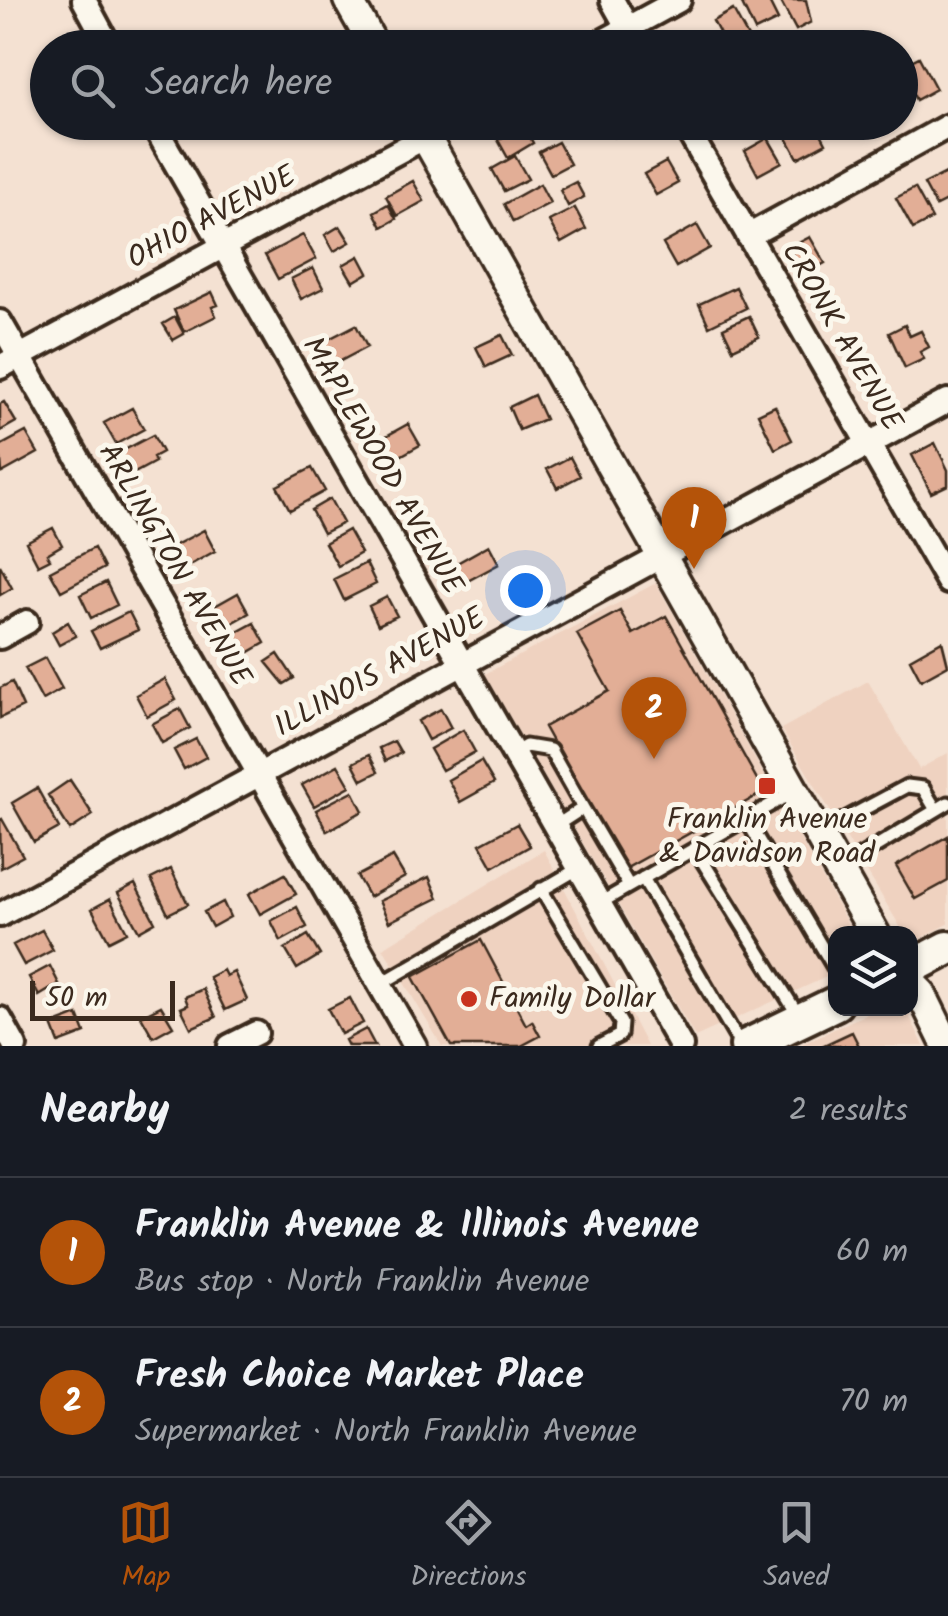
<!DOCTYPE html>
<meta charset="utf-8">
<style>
:root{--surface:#171b24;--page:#242831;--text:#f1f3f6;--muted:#9ea1a6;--line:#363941;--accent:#b45309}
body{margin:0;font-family:Kalam,sans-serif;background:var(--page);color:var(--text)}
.controls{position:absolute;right:30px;bottom:30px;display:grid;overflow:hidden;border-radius:20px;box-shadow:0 2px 8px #0004}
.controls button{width:90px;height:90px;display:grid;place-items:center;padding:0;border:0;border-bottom:2px solid var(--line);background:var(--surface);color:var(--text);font:50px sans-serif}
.scale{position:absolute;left:30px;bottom:25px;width:145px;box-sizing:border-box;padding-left:10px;border:5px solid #3b2a1e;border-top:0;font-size:28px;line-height:35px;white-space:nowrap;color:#3b2a1e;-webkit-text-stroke:8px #fbf7ec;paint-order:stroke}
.you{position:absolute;left:525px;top:590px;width:35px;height:35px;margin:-25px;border:8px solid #fff;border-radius:50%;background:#1a73e8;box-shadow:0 0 0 15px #1a73e833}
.badge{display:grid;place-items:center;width:65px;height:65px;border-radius:50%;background:var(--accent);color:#fff;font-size:32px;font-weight:700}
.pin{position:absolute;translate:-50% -82px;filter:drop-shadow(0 2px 5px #0008)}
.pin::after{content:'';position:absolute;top:52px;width:35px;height:30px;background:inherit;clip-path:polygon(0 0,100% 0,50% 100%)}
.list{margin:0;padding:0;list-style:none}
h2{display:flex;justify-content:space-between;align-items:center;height:130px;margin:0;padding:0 40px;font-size:42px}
h2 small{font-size:32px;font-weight:400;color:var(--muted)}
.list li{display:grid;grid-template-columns:65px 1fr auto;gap:30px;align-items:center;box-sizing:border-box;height:150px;padding:0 40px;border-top:2px solid var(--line)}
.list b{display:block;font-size:38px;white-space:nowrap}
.list p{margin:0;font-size:32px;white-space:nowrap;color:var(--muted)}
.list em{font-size:32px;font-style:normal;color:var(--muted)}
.icon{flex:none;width:55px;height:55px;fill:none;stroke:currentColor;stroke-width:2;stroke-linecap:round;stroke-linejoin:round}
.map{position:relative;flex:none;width:948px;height:1046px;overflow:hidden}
.search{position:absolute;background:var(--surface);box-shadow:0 2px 8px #0004;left:30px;right:30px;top:30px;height:110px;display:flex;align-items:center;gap:25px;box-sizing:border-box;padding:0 35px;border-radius:55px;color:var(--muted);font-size:38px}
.sheet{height:430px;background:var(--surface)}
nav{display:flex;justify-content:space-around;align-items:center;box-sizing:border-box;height:140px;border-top:2px solid var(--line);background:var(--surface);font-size:28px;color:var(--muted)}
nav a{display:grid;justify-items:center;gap:5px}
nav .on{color:var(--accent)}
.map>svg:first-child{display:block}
.built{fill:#efd2c0}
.building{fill:#e2ae96;stroke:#3b2a1e;stroke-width:2.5}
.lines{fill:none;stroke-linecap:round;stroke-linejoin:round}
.service-casing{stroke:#3b2a1e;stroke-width:19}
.minor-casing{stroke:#3b2a1e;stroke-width:30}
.tertiary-casing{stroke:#3b2a1e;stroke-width:35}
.secondary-casing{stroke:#3b2a1e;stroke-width:40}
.service{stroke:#fbf7ec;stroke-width:11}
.minor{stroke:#fbf7ec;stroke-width:22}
.tertiary{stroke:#fbf7ec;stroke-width:28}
.secondary{stroke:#fbf7ec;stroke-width:32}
.poi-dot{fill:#c8321e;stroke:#fbf7ec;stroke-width:4}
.labels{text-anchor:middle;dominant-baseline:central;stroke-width:10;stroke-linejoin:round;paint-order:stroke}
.street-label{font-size:30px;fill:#3b2a1e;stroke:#fbf7ec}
.poi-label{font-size:30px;fill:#3b2a1e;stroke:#fbf7ec}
</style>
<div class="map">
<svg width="948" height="1046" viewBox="0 0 948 1046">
<rect width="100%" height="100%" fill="#f4e1d2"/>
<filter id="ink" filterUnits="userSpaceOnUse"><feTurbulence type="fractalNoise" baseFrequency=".01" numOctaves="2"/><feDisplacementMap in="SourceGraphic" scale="20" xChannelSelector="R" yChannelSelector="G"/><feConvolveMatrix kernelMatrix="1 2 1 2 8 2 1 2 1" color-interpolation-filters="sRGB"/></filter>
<g filter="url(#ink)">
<path class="built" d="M656,583L853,933L836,934L835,973L695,1037L485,674Z
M868,681L919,769L948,753V924L911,944L910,934L904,933L781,729Z
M544,850L647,1046H442L383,948Z
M879,1008L906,1009L924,1046H798Z"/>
<path class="building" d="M751,0H768L778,20L755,31L742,4Z
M780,0H806L811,22L796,30Z
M733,10L749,39L727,48L713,21Z
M707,33L714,48H687L685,43Z
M919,57L936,89L916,100L900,67Z
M605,122H640V123L614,137Z
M792,122L796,130L815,122L826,143L798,158L780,125Z
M833,122H857L837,132Z
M524,126L533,143L508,158L498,140Z
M768,138L782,162L758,175L745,151Z
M558,142L570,164L551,174L539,152Z
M515,156L528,179L504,191L492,169Z
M666,162L678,183L656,195L644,174Z
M946,173L948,200L936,206L924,184Z
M413,181L424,201L397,216L386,196Z
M576,182L584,197L568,206L560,190Z
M540,184L550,203L513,222L504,204Z
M915,188L932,219L913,229L896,198Z
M388,204L396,219L382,227L374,212Z
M575,208L586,229L561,243L549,221Z
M697,225L710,248L676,267L663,244Z
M340,226L350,242L334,251L325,235Z
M303,235L316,259L278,279L265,255Z
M810,237L825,263L803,275L789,248Z
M359,256L368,273L353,282L343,265Z
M313,268L323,288L301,299L291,279Z
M736,287L746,308L709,326L699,304Z
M212,292L218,305L212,307L216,316L184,332L174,310Z
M749,316L759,337L733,349L723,328Z
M175,317L184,334L173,340L163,324Z
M356,325L367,347L329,367L323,355L328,352L323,342Z
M905,325L910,336L921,331L929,347L920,352L924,359L905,368L889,333Z
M502,335L512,355L486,367L476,347Z
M534,395L545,419L519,430L509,407Z
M4,402L16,422L0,431V404Z
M775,406L792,440L775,449L758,414Z
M132,408L144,429L116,444L104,423Z
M408,424L420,445L384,465L372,444Z
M26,432L38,453L2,473L0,446Z
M153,435L162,452L153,457L155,462L127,477L115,455Z
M935,443L948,470V485L931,493L912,455Z
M570,457L580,476L557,488L547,469Z
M312,468L325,491L290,510L277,486Z
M330,499L343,523L323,533L311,510Z
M53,528L62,545L47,554L50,559L38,565L26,542Z
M204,530L215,551L181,570L170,548Z
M348,530L361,553L338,566L325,543Z
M489,545L499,564L460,585L450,567Z
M94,548L104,568L61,591L50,571Z
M366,563L376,584L344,600L334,579Z
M0,565L12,588L0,595Z
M106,582L117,605L91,618L80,595Z
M238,593L249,613L217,631L206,611Z
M387,597L397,616L378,625L369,606Z
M620,611L633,634L666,616L764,792L623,870L544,727L609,691L577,634Z
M129,612L138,630L100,648L91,631Z
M68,622L76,636L59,645L52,632Z
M254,623L265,643L239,658L228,637Z
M942,641L948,665L921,680L910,659Z
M278,654L294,678L284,684L266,662Z
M45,658L62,689L42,700L25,668Z
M165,679L176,700L147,716L136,695Z
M12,682L23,707L0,718V688Z
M180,709L190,728L162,743L152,724Z
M441,709L451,728L428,740L418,721Z
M463,730L475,752L442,770L430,749Z
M196,739L206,757L184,769L174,750Z
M394,741L401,753L385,761L379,748Z
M369,755L378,772L362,780L353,763Z
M481,761L494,783L460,802L448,780Z
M338,765L350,786L314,806L302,785Z
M70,780L93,815L70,830L48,795Z
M37,788L59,828L34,842L12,803Z
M353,791L363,811L327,831L316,810Z
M2,819L23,856L1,868L0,820Z
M517,824L530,846L493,867L480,844Z
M948,836V881L915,899L896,866Z
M393,857L405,877L369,897L357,876Z
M171,869L188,904L168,914L151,879Z
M285,874L296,894L260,914L249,894Z
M429,877L438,898L389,922L379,901Z
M135,884L155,922L139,931L118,893Z
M110,899L127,932L109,941L92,909Z
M223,902L230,917L212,927L204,912Z
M297,907L307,927L281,941L271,921Z
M42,930L53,950L24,965L13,945Z
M308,935L320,955L297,969L285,949Z
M481,940L526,1025L532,1021L540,1036L521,1046H451L413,977Z
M50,966L59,984L39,996L29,977Z
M223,970L226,976L234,972L247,1000L225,1010L209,977Z
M203,989L216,1017L191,1028L181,1008L188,1005L185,997Z
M350,998L363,1023L341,1034L328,1009Z
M161,1006L173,1026L153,1037L141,1016Z
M78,1015L85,1033L59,1043L52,1025Z
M366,1029L375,1046H348L345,1040Z
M852,1032L859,1046H822Z"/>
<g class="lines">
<g class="service-casing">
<path id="service" d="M514,753L526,746L550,750L583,808L557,825
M583,808L629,886
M746,819L836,971
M819,833L907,786L923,788L936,810
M695,849L798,1015
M840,868L948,803
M643,878L741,1046
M541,889L621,1023L620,1035L599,1046
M600,903L793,792
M379,985L581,867"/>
</g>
<g class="minor-casing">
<path id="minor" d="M84,0L110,48
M612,0L639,48
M591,48L679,0
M152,122L681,1046
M683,122L948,582
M748,236L948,126
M0,322L415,1046
M0,367L453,122
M0,637L27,622
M0,915L948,401
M0,1019L15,1046
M230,1046L256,1033"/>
</g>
<g class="tertiary-casing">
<path id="tertiary" d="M348,0L375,48
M417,122L875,934
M910,982L921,993L947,1046"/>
</g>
<g class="secondary-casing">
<path id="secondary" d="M910,968L948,948
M747,1046L836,1003"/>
</g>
<use href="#service" class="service"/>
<use href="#minor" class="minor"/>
<use href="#tertiary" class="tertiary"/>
<use href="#secondary" class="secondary"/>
</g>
</g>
<g class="poi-dot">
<rect x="757" y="776" width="20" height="20" rx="5"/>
<circle cx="469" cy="999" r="10"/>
</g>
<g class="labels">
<g class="street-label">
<text transform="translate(212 218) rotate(-28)">OHIO AVENUE</text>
<text transform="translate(841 337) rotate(60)">CRONK AVENUE</text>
<text transform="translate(382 466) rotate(60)">MAPLEWOOD AVENUE</text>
<text transform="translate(174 565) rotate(60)">ARLINGTON AVENUE</text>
<text transform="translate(380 673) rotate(-29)">ILLINOIS AVENUE</text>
</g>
<g class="poi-label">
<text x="767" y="820">Franklin Avenue<tspan x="767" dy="34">&amp; Davidson Road</tspan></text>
<text x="489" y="999" text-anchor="start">Family Dollar</text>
</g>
</g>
</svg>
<div class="controls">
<button><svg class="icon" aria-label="layers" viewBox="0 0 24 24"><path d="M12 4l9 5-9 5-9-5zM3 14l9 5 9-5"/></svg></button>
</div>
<div class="scale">50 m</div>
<div class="you"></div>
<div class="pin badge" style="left:694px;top:569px">1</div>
<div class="pin badge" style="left:654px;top:759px">2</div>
<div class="search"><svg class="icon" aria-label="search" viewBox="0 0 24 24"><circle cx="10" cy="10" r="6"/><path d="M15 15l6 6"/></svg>Search here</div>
</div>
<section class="sheet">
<h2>Nearby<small>2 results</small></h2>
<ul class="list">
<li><span class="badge">1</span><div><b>Franklin Avenue &amp; Illinois Avenue</b><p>Bus stop · North Franklin Avenue</p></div><em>60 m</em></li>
<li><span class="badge">2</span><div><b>Fresh Choice Market Place</b><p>Supermarket · North Franklin Avenue</p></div><em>70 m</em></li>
</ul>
</section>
<nav>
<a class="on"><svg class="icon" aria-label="map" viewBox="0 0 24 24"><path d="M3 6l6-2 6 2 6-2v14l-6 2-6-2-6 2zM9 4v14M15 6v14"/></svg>Map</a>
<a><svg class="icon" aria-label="directions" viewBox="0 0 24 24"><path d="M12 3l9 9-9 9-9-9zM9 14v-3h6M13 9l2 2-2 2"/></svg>Directions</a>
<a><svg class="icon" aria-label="saved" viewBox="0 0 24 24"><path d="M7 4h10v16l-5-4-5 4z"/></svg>Saved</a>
</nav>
